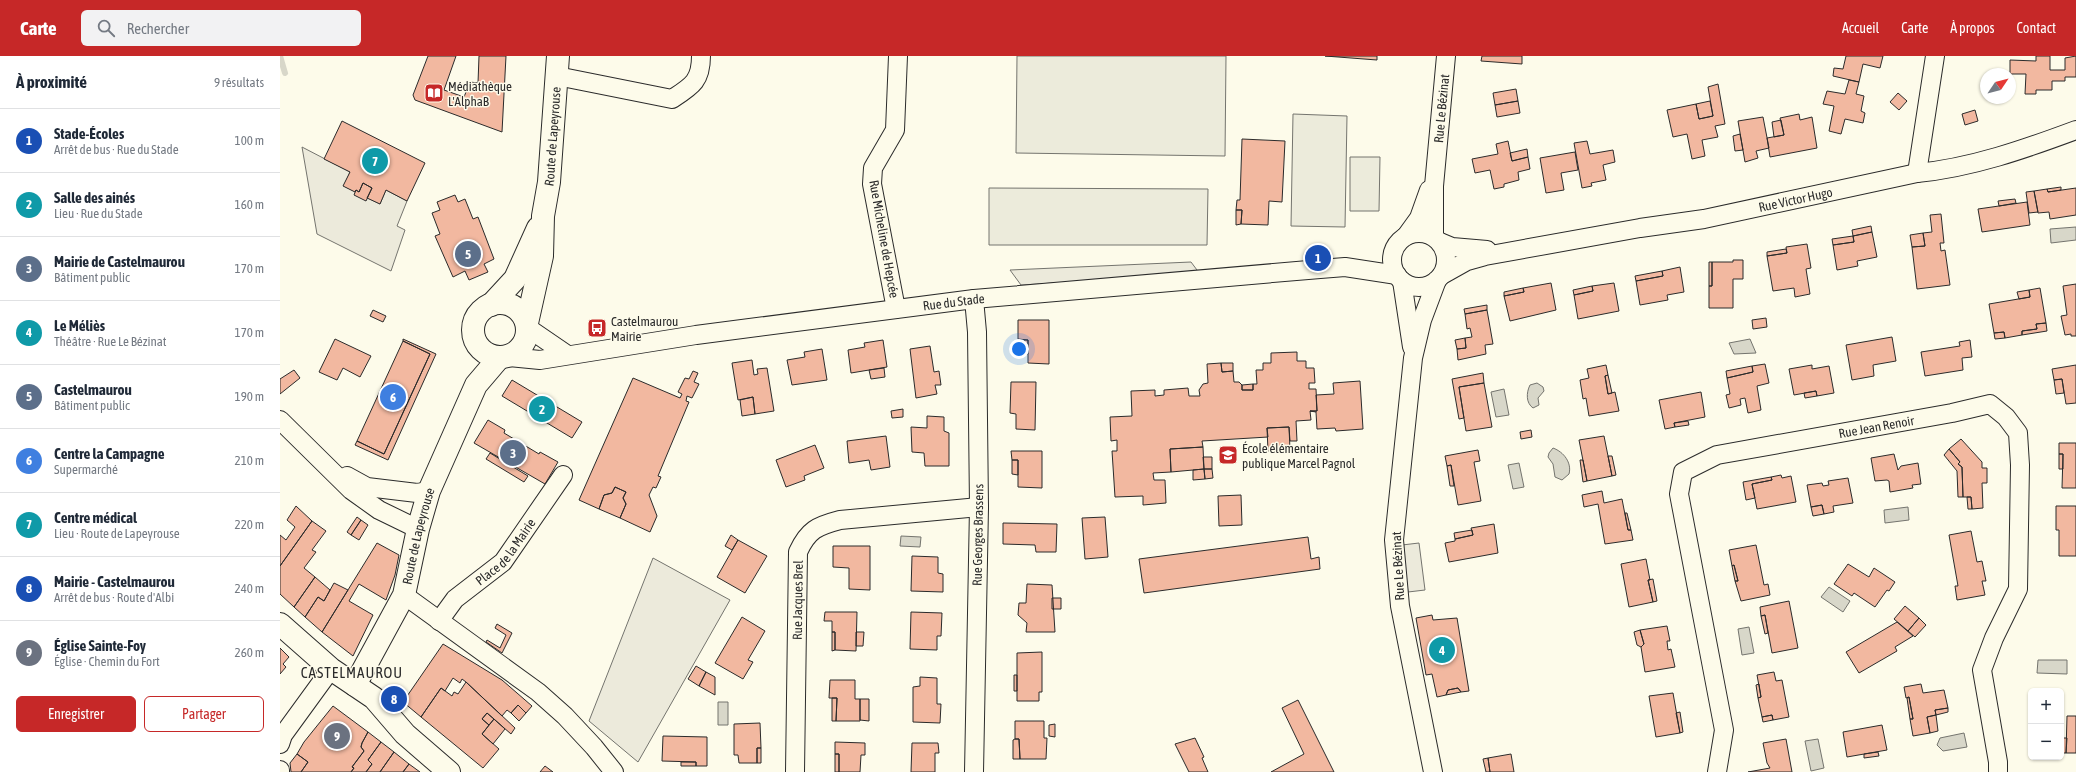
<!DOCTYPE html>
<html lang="fr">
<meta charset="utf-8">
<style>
:root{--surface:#fff;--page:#f2f2f3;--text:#1f2937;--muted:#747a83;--line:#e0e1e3;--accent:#c62828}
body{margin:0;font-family:"Asap Condensed",sans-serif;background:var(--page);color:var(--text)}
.controls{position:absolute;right:12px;bottom:12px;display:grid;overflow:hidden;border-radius:6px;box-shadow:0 1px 3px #0004}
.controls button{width:36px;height:36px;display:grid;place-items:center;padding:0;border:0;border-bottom:1px solid var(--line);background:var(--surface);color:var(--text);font:20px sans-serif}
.compass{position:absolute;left:1700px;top:12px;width:36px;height:36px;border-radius:50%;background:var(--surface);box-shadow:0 1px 3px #0004;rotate:55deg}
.you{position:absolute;left:739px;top:293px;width:14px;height:14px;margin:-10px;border:3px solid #fff;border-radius:50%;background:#1a73e8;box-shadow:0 0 0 6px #1a73e833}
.badge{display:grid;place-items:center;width:26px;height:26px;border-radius:50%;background:var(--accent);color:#fff;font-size:13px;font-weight:700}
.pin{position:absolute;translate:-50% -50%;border:2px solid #fff;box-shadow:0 1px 4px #0006}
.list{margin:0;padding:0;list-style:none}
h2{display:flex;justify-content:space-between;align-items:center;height:52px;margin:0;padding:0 16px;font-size:17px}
h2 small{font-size:13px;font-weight:400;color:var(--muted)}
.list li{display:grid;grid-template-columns:26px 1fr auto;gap:12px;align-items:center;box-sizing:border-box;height:64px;padding:0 16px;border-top:1px solid var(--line)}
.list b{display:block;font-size:15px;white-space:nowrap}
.list p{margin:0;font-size:13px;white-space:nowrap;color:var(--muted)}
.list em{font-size:13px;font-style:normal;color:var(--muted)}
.actions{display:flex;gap:8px;padding:12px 16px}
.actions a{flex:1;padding:9px 0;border:1px solid var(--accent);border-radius:6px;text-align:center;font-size:14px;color:var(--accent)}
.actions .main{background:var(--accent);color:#fff}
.icon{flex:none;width:22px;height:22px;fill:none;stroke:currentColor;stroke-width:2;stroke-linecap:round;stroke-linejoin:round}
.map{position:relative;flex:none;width:1796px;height:716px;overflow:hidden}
header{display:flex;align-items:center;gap:24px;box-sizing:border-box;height:56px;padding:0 20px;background:var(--accent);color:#fff}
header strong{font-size:19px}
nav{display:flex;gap:22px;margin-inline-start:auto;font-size:14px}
.search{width:280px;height:36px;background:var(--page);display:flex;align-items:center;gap:10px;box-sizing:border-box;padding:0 14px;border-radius:6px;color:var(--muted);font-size:15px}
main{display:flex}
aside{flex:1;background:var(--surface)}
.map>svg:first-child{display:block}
.green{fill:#ecebdb;stroke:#74746e}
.parking{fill:#eceadb;stroke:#74746e}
.water{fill:#d8d7c9;stroke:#74746e}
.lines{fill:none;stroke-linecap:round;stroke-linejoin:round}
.stream{stroke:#d8d7c9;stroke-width:6}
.building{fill:#f2b8a0;stroke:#2b2b2b}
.street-casing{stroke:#2b2b2b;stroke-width:20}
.secondary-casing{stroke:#2b2b2b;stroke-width:24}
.primary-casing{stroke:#2b2b2b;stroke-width:24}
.street{stroke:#fdfbea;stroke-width:18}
.secondary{stroke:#fdfbea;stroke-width:22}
.primary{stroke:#fdfbea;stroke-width:22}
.labels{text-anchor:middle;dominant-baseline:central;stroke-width:3;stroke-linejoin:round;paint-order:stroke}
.poi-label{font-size:13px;fill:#2b2b2b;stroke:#fdfbea;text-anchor:start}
.street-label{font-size:13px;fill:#2b2b2b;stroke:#fdfbea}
.quarter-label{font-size:15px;letter-spacing:1px;fill:#2b2b2b;stroke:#fdfbea}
</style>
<header>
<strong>Carte</strong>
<div class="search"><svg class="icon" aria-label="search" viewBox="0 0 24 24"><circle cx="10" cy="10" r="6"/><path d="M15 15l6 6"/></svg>Rechercher</div>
<nav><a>Accueil</a><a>Carte</a><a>À propos</a><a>Contact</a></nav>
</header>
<main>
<aside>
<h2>À proximité<small>9 résultats</small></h2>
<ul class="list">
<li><span class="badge" style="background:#1a4fb4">1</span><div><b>Stade-Écoles</b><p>Arrêt de bus · Rue du Stade</p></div><em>100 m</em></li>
<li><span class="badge" style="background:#0f9aa8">2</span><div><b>Salle des ainés</b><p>Lieu · Rue du Stade</p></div><em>160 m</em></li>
<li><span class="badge" style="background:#5c6f8a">3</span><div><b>Mairie de Castelmaurou</b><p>Bâtiment public</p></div><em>170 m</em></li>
<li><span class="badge" style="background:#0f9aa8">4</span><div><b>Le Méliès</b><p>Théâtre · Rue Le Bézinat</p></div><em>170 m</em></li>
<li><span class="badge" style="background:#5c6f8a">5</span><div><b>Castelmaurou</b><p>Bâtiment public</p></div><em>190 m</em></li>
<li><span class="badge" style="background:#3f7fe0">6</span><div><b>Centre la Campagne</b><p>Supermarché</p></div><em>210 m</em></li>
<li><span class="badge" style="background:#0f9aa8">7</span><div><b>Centre médical</b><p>Lieu · Route de Lapeyrouse</p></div><em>220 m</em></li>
<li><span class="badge" style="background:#1a4fb4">8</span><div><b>Mairie - Castelmaurou</b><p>Arrêt de bus · Route d'Albi</p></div><em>240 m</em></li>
<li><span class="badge" style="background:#6b7280">9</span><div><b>Église Sainte-Foy</b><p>Église · Chemin du Fort</p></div><em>260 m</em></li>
</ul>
<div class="actions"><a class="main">Enregistrer</a><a>Partager</a></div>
</aside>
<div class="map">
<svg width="1796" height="716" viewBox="0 0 1796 716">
<rect width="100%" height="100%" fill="#fdfbea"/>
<path class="green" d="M737,0H946L945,100L736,97Z
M1013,58L1067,60L1065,171L1011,170Z
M1070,101H1100L1099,155H1070Z
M709,132L928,133L927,189H709Z"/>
<path class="parking" d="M22,91L70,116L64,130L100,148L106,134L127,145L117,170L125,174L111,215L37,178Z
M911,206L920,218L741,229L730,214Z
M1139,487L1145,534L1128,536L1122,489Z
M373,502L450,544L358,706L309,665Z"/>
<path class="water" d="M1796,171V184L1771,187L1770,173Z
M1470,283L1476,297L1454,298L1449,287Z
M1257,327L1263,331L1264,335L1258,342L1259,349L1253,352C1246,347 1246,337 1250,329Z
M1224,333L1229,359L1216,361L1211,336Z
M1273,392C1284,396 1292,407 1289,418L1282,424L1275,421L1273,408L1268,401L1269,397Z
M1239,407L1244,431L1233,433L1228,409Z
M1628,451L1629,464L1605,467L1604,454Z
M621,480L641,481L640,491L620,490Z
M1549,531L1570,545L1563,556L1541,541Z
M1469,571L1474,597L1462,599L1458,573Z
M1758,604H1787V618L1757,617Z
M438,646H448V669H438Z
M1684,677L1687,691L1663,695L1657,689L1660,682Z
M1538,683L1544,712L1531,715L1525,685Z"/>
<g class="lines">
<path class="stream" d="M0,0L5,17"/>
</g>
<path class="building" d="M148,0H176L164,34L184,41L190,26L198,27L199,0H226L222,76L135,44L133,39Z
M1045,0H1097V4Z
M1202,0H1242V8L1201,5Z
M1566,0H1603L1600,12L1583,8L1579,26L1553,20L1554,12L1563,13Z
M1756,0H1770V14H1785V2L1796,0V21H1785V25H1772V34H1756V38H1745L1746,18H1730V4L1756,5Z
M1569,24L1579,26L1576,38L1584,40L1581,55L1585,57L1583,67L1565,63L1561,78L1549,75L1554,50L1543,48L1547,35L1565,38Z
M1438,28L1445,68L1435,70L1438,81L1422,84L1425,100L1412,103L1407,78L1393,81L1387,54L1416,48L1419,63L1433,60L1428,31Z
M1236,33L1238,45L1215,49L1213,37Z
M1618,37L1627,45L1619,54L1610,46Z
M1238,45L1240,57L1217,61L1215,49Z
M1430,45L1433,60L1419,63L1416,48Z
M1695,54L1698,65L1685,69L1682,58Z
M1519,58L1520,64L1532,61L1537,92L1490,101L1487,82L1504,79L1500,62Z
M1483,61L1489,92L1476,95L1478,102L1465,106L1458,65Z
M1501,64L1504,79L1494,81L1492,66Z
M62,65L145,107L127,145L106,134L100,148L87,142L92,132L83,127L79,136L76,134L75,136L63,130L70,116L44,103Z
M1460,78L1463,94L1455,95L1453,80Z
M962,83L1005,85L1002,146L989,145L988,169L961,168L962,154H956L957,144H960Z
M1228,85L1232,105L1248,101L1250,113L1238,116L1239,124L1224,128V131L1214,133L1210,114L1195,117L1192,103L1218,98L1216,88Z
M1307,85L1310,98L1333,94L1335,106L1323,109L1326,124L1311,127L1312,130L1302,132L1294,87Z
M1247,93L1248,101L1232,105L1230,97Z
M1295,96L1298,114L1281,117L1284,134L1266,137L1260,102Z
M83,127L92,132L86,145L74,139L76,134L79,136Z
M1781,131V134L1768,136L1767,133Z
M1796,132V159L1770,163L1769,156L1758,157L1754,135L1767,133L1768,136Z
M1754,135L1758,156L1749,157L1746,136Z
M175,139L178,146L185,143L193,163L198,161L214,203L204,208L208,216L189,224L185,215L173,221L155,180L160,178L152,157L160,154L157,146Z
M1735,143L1736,147L1719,150L1718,145Z
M1747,146L1750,169L1702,176L1698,153Z
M956,154H962L961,168L956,169Z
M1661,158L1664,187H1660L1661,195L1665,194L1670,229L1637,233L1632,191L1645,190L1643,177L1652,176L1650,159Z
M1591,170L1592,176L1573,180L1572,174Z
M1592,176L1597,201L1577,205L1578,210L1557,214L1553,189L1574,186L1573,180Z
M1643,177L1645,190L1632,191L1630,179Z
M1573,180L1574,186L1553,189L1552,183Z
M1527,188L1531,212L1526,213L1530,238L1515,241L1514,232L1493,235L1487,200L1507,197L1506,191Z
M1506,193L1507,197L1487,200V196Z
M1453,204H1463V223H1453V252H1429V230H1432V206H1453Z
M1429,206H1432V230H1429Z
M1400,211L1404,236L1387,239L1388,244L1360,249L1356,225L1383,220L1382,215Z
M1382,215L1383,220L1356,225L1355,220Z
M1271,227L1276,254L1230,265L1224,240L1244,236L1243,232Z
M1334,227L1339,255L1298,263L1294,239L1313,235L1312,230Z
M1796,228V280H1791V278L1785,279L1781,260L1787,259L1783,230Z
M1312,230L1313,235L1294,239L1293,234Z
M1243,232L1244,236L1224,240V236Z
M1760,232L1766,267L1756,268L1757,273L1742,275V279L1725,282L1724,276L1714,277L1709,248L1750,241L1749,234Z
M1749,234L1750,241L1739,243L1737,236Z
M1207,249V254L1185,258L1184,253Z
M93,254L106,260L103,266L90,260Z
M1207,254L1213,288L1205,289L1206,298L1178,304L1177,293L1186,292L1185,282L1192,281L1190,272L1187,273L1185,258Z
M1486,262L1487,271L1473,273L1472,264Z
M738,264H769V308L748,307V284L738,283Z
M1766,267L1767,275L1742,279V275L1757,273L1756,268Z
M1724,276L1725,282L1715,283L1714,277Z
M1612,281L1616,305L1593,309L1594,320L1572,324L1566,289Z
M1185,282L1186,292L1177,293L1175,284Z
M55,283L91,300L80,321L63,312L57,324L39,316Z
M123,283L156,298L108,404L75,389L77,385L104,398L150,298L123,285Z
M603,284L607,311L571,317L568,294L585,291L584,287Z
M744,284H748V298H744Z
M1690,284L1692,301L1682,302L1683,314L1645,320L1641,296L1680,290L1679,286Z
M123,285L150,298L104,398L77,385Z
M650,290L654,316L659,315L661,329H655L657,338L636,342L630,293Z
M542,293L547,324L512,329L507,304L525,301L524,296Z
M1017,296V305H1026V312H1034L1035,327H1029V333H1036L1037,355H1030L1031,364L1016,365L1017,385H1010L1009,371L987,372L988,381L922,385L923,391L890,393L891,416L873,417L874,424H885L886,447L863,449V440L835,441L832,395H837V384L831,385L830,361L852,360L851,335L875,334V340L884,339V334L908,332L909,340H920L919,334L923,328L928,327L927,308L941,307L942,316L953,315L954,326H959L962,329V334H973V328H977L976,314H983V307H991V297Z
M472,304L474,319L478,318L477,313L487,312L494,355L475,358L473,341L458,344L452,307Z
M941,307H953V315L942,316Z
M1485,308L1489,327L1477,330L1481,354L1468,357L1465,342L1460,343L1461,349L1449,352L1446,339L1450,338L1447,322L1473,316L1472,310Z
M1326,309L1328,319L1325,320L1328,338L1335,336L1339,355L1309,360L1306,342L1303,343L1300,324L1309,322L1307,313Z
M1532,309V313L1549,310L1554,337L1537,340L1536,335L1514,339L1509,313Z
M1796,309V347L1786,348L1782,323L1774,324L1772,313Z
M1472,310L1473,316L1447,322L1446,315Z
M604,312L605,321L591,323L589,314Z
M14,314L20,322L0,338V323Z
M413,315L418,317L414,326L419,328L412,342L407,340L406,345L409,346L378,420L381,421L376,432L373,431L369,439L377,460L370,476L340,462L346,448L343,442L346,436L335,431L332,437L324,439L319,453L299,444L353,322L400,342L402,338L398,336L405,322L409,323Z
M1203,317L1204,327L1179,331L1184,362L1179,363L1172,323Z
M1328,319L1332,337L1328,338L1325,320Z
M1782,323L1784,337L1776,338L1774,324Z
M232,324L302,366L292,382L222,340Z
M1080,325L1083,373L1056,375L1055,372L1037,373L1036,356L1030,355H1037L1036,339L1054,338L1053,327Z
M731,326H756L755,374L736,373V358L730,357Z
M1204,327L1212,371L1186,375L1179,331Z
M973,328V334H962V329Z
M1536,335L1537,340L1525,342L1524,337Z
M1421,336L1425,361L1394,367L1395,371L1385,373L1379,344Z
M473,341L475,358L462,360L460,344Z
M623,353V361L612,362L611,355Z
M647,360L664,361V375L669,377V410H645L644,397L632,396L631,371L647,372Z
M208,364L225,374L224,377L259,398L260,396L278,406L265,428L194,387Z
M1408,365L1409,369L1395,371L1394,367Z
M1009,371L1010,394L988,395L987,372Z
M1251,374L1252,381L1241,383L1240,376Z
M606,380L610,411L591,414L589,404L569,407L567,385Z
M1324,380L1332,420L1307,425L1299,384Z
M1681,383L1702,406V412H1707V427H1702L1703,452L1692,453L1691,441H1683L1682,411L1678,408L1680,406L1669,393Z
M1779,387H1796V432H1782L1783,398H1779Z
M535,389L544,412L524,420L525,424L506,431L496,404Z
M923,391L924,413L891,416L890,393Z
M1669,393L1680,406L1678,408L1682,411L1683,441H1678L1677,415L1664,399Z
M1198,394L1200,405L1194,406L1201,445L1178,449L1171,409L1167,410L1165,400Z
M731,395H762V432L738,431V404H732Z
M210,397L248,420L244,426L206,403Z
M1614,398L1618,414L1621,410L1638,407L1641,428L1632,429L1633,432L1610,436L1609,425L1607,424L1595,425L1591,402Z
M1779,398H1783V413H1779Z
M1328,400H1332L1336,419L1332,420Z
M923,401H932V413H924Z
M732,404H738V419L732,418Z
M1300,404H1303L1307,425L1303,426Z
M1171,409L1174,430H1170L1167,410Z
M924,413L925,423L913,424V414Z
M924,413H932L933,422L925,423Z
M1501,419L1502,422L1511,420L1516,446L1477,453L1472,428L1492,424L1491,421Z
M1491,421L1492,424L1472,428L1475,442L1466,444L1463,426Z
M1568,422L1573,447L1553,450L1554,456L1544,458L1542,449L1531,451L1527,429L1542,427L1543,430L1549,429L1548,425Z
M335,431L346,436L343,442L346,448L340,462L319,453L324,439L332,437Z
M1322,435L1324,447L1342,443L1348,474H1351L1353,484L1325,488L1318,448L1304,451L1302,439Z
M961,439L962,469L939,470L938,440Z
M1687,441H1691L1692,453H1688Z
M1542,449L1544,458L1533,460L1531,451Z
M16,450L32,465L0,510V479L6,484L15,471L7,464Z
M1776,450H1796V500H1779V474H1776Z
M1345,457H1347L1351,474H1348Z
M77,461L81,464L71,479L67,476Z
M825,461L828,501L805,503L802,462Z
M81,464L88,469L79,484L71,479Z
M32,465L46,475L32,494L36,496L24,512L35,521L14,551L0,538V510Z
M723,467L777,468L776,496H756L755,489L723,488Z
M1214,468L1218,497L1169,506L1165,487L1175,485V483L1193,479L1191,472Z
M1192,474L1193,479L1175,483L1174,477Z
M1691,475L1697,506L1702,505L1706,525H1702L1705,539L1677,544L1675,530H1678L1669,479Z
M451,479L458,484L452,494L445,490Z
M1028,481L1031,503L1039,501L1040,513L864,537L859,503Z
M458,484L487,500L465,537L437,521Z
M97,487L119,499L115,519L106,544L79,528L69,545L93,559L73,600L42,576Z
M1476,489L1484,529L1488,528L1490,539L1461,545L1455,525H1458L1454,509L1452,510L1449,494Z
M553,490H590V534L569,533V512L553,511Z
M632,500L658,501V517L663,518V536L631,535Z
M1366,503L1370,524H1368L1373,546L1349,551L1341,508Z
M1568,508L1589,521L1594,512L1615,526L1609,535L1607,534L1595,551L1574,537L1572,540L1554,528Z
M1454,509L1458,525H1455L1452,510Z
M35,521L50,534L44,545L38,541L25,561L14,551Z
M1373,523L1377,545L1373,546L1368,524Z
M54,527L68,534L42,576L25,561L38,541L44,545Z
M747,528L772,529L775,576H746L747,567L738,559L739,547H746Z
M772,542H781V553H772Z
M1509,545L1518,592L1492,597L1485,559L1481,560L1480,551Z
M1625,550L1639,562L1628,575L1614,563Z
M545,556H577L576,595L555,594V576H552V565H544Z
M631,556L662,557L661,580H657V594L630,593Z
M1152,559L1153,564L1177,562L1189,635L1181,636L1178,632L1168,634L1166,639L1157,641L1152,618L1146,619L1136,562Z
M1485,559L1488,577L1485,578L1481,560Z
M462,561L485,575L468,604L473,606L463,623L435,607Z
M1639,562L1646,569L1635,581L1628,575Z
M1617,566L1633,580L1615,591L1617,595L1579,617L1566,596Z
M217,568L232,577L222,597L206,586L207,584L220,592L226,579L215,572Z
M1387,570L1390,585H1387L1388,594L1391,593L1395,611L1365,616L1361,591L1364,588L1360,574Z
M1360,574L1364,588L1361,591L1357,589L1354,576Z
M552,576H555V594L552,595Z
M576,576H584L583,590H576Z
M163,588L222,624L252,650L246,657L238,649L231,657L227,654L222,660L186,626L182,623L180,627L173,622L165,635L161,632L141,661L123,646Z
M0,592L9,601L3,608L6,611L0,618Z
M762,596V636H759V645H737V597Z
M416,610L426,616L419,630L408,623Z
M426,616L435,621V639L419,630Z
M1494,616L1496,625L1502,624L1509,661L1493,664L1492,659L1482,661L1478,642L1481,641L1477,619Z
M734,619H737V635H734Z
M640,621L657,622V648H661L660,667L633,666V631L640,630Z
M550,624H575V643H580V665H556L557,642H549Z
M186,626L235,672L231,678L207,657L202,663L209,669L202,678L219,693L203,712L141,661L161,632L172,640L174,636L178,638Z
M1479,628L1481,641L1478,642L1476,629Z
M1641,628L1643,637L1664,634L1668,652L1655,654L1656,659L1647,661L1650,677L1633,680L1630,663H1633L1629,641L1626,642L1624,631Z
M1178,632L1181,636L1166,639L1168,634Z
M1393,637L1400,677L1376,681L1369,640Z
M1629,641L1633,663H1630L1627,642Z
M552,642H557L556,665H552Z
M580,643H589V665L580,664Z
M1018,644L1054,716H991L1024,698L1002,652Z
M238,649L246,657L239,665L231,657Z
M53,650L88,676L82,687L81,691L84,695L72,711L74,712L71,716H21L28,706L17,698L24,686Z
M1668,652V656L1656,659L1655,654Z
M1400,656L1403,676L1400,677L1396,657Z
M207,657L214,663L209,669L202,663Z
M1492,659L1493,664L1483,666L1482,661Z
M1656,659L1658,675L1650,677L1647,661Z
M1787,660H1796V697H1786Z
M214,663L225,673L213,688L202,678Z
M735,665H764V682H767L766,703H740L739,683H735Z
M480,667L481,692H477V707H459L458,699H454V668Z
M775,668V681L769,680V669Z
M1602,669L1607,694L1567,701L1563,676Z
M88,676L101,686L88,704L92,708L86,716H71L74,712L72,711L84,695L81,691L82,687Z
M383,680L427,681V710H416V706L382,705Z
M915,682L924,701L922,702L928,716H909L895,688Z
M1783,682H1787L1786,697H1782Z
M735,683H739L740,703H733V684Z
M1506,683L1512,716H1468L1490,712L1487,707L1483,687Z
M101,686L114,696L100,716H86L92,708L88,704Z
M555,686L585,687V699H581L580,716H559V698H555Z
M632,687H658L659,697H655V716H631Z
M477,692H481V707H477Z
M114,696L129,708L123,716H100Z
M1598,696L1599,700L1584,702V698Z
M17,698L28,706L21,716H11L10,707Z
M555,698H559V716H555Z
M1231,698L1234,716H1210L1208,702Z
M1208,702L1210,716H1206L1203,703Z
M401,706H416V710H401Z
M129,708L140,716H123Z
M265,710L273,716H260Z"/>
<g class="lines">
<g class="street-casing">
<g id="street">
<path d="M277,20L392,43C412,30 421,25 421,0"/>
<path d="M1637,117L1655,0"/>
<circle cx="1139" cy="204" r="27"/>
<path d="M1126,180L1139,162L1149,134"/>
<path id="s1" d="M1154,181V130L1166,0"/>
<path d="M1160,186L1172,191L1207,194"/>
<path id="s2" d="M1162,219L1187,205L1205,200L1360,172L1424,163L1637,117C1691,112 1745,93 1796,74"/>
<path d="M1122,225L1132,291"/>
<path d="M694,243L697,276L699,451L694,716"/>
<path d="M616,253L592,128L593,112L615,74L618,0"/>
<path d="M248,272L286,298"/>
<path id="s3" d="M229,301L260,304L416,279L694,243L1040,213L1065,211L1117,219"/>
<path d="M0,364L71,434L99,454L138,473"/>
<path d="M67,420L87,431L137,437L149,435"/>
<path d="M124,539L258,636L285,660L314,691L334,716"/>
<path id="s4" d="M159,565L175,543L223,506L283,419"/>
<path d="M0,688L3,679L51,613"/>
<path d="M0,714V716"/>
<path id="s5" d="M515,716L518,496C528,474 537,470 560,464L699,451"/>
<path d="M1153,716L1120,550L1114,484L1133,302L1142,264L1157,224"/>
<path id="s6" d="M1437,716L1444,674L1399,438L1403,416L1437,399L1672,357L1710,348L1726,361L1738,377L1740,409L1738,533L1714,582L1702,614L1718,706V716"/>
</g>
</g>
<g class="secondary-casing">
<g id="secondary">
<circle cx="220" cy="274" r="27"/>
<path d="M211,249L235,223L258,172"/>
<path id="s7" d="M247,267L262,200L263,160L269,126L278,0"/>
<path id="s8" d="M75,629L124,539L138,473L149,435L196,329L219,302"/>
</g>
</g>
<g class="primary-casing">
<path id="primary" d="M0,568L51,613L94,642L125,678L169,716"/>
</g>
<use href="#street" class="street"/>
<use href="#secondary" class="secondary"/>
<use href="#primary" class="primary"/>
</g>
<defs>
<g id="library-square" transform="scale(1)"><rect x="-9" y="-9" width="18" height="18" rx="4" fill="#c62828" stroke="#fdfbea"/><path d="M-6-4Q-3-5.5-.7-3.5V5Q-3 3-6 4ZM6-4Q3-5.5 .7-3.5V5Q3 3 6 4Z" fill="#fff"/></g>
<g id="bus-square" transform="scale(1)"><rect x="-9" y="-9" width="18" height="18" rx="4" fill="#c62828" stroke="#fdfbea"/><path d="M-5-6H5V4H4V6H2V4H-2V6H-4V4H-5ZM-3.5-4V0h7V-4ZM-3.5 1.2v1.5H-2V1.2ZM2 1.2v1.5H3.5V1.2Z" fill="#fff"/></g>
<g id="school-square" transform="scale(1)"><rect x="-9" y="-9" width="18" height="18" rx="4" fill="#c62828" stroke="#fdfbea"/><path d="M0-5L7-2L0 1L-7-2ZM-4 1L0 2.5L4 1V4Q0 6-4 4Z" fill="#fff"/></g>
</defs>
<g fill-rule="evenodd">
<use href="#library-square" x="154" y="37"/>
<use href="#bus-square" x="317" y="272"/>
<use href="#school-square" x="948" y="399"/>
</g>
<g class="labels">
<g class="poi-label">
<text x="168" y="30">Médiathèque<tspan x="168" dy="15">L'AlphaB</tspan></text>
<text x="331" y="265">Castelmaurou<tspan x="331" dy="15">Mairie</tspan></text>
<text x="962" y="392">École élémentaire<tspan x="962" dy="15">publique Marcel Pagnol</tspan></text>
</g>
<g class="street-label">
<text stroke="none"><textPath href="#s1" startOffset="129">Rue Le Bézinat</textPath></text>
<text stroke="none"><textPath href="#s7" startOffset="189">Route de Lapeyrouse</textPath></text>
<text stroke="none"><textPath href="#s2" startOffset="363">Rue Victor Hugo</textPath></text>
<text transform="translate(604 183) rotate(80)">Rue Micheline de Hepcée</text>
<text stroke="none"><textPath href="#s3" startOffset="449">Rue du Stade</textPath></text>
<text stroke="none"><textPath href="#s6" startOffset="505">Rue Jean Renoir</textPath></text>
<text transform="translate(698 479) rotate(-89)">Rue Georges Brassens</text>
<text stroke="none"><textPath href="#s8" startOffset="163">Route de Lapeyrouse</textPath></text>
<text stroke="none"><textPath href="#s4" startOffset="97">Place de la Mairie</textPath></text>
<text transform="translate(1118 510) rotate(-93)">Rue Le Bézinat</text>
<text stroke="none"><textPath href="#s5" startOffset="172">Rue Jacques Brel</textPath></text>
</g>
<g class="quarter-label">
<text x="72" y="616">CASTELMAUROU</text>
</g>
</g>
</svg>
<div class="controls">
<button>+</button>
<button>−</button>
</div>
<svg class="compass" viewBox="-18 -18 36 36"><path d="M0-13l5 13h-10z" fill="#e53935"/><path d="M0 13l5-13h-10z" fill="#747a83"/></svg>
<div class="you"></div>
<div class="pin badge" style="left:1038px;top:202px;background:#1a4fb4">1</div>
<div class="pin badge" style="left:262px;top:353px;background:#0f9aa8">2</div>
<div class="pin badge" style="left:233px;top:397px;background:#5c6f8a">3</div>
<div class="pin badge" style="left:1162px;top:594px;background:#0f9aa8">4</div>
<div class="pin badge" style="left:188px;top:198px;background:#5c6f8a">5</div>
<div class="pin badge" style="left:113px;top:341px;background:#3f7fe0">6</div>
<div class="pin badge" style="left:95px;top:105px;background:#0f9aa8">7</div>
<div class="pin badge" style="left:114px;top:643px;background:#1a4fb4">8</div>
<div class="pin badge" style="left:57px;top:680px;background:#6b7280">9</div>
</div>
</main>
